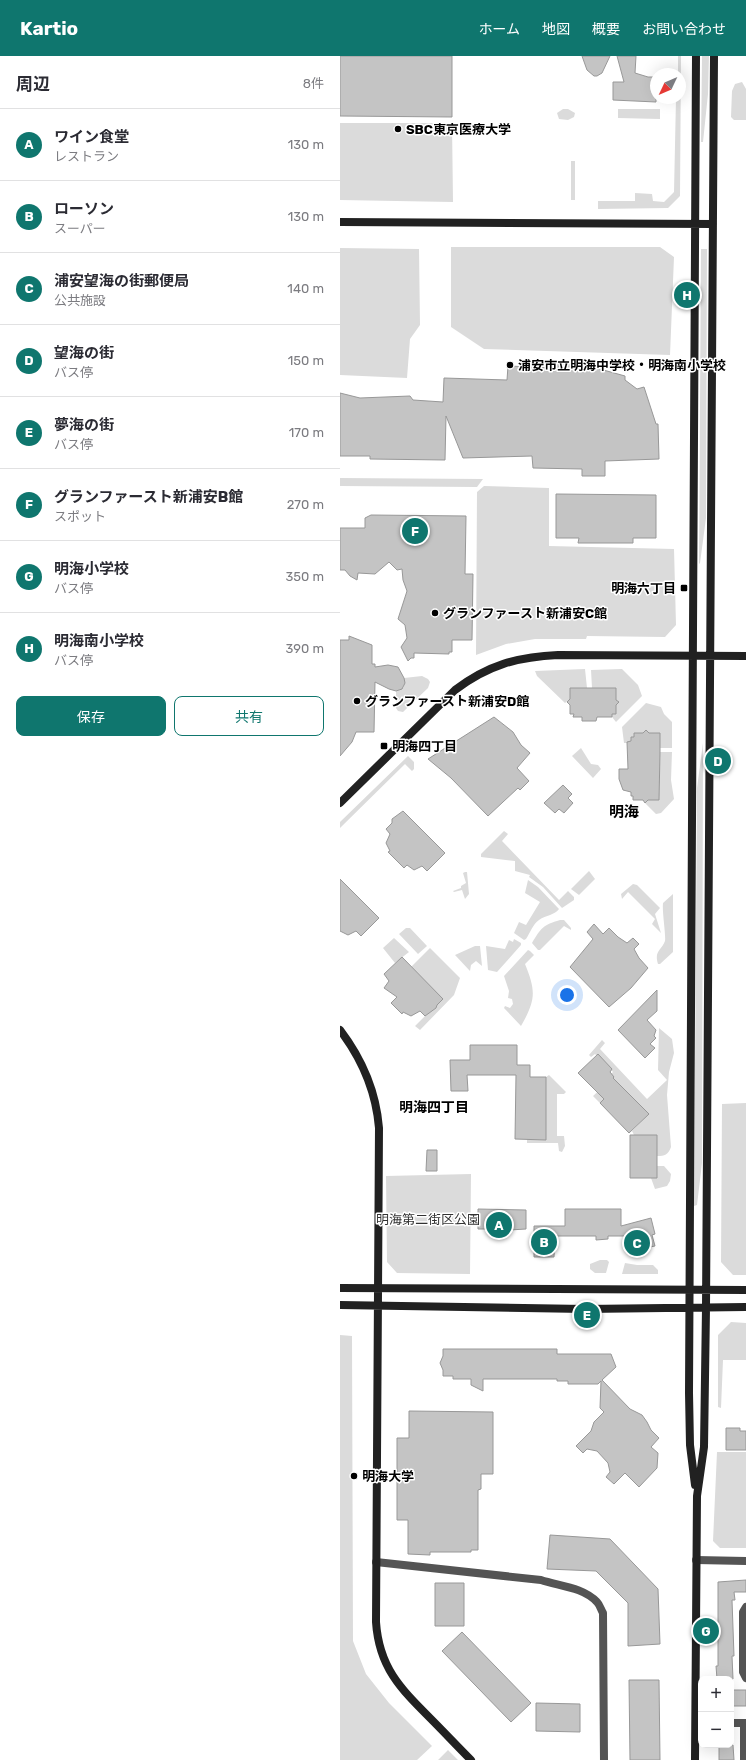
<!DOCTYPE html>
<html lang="ja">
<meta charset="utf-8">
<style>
:root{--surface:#fff;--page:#f7f7f7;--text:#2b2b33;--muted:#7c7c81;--line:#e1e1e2;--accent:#0f766e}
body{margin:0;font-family:Rubik,"Noto Sans JP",sans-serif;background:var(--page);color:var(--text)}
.controls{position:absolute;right:12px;bottom:12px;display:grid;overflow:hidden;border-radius:8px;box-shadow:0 4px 16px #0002}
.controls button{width:36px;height:36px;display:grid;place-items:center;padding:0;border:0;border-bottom:1px solid var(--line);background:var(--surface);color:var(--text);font:20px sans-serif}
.compass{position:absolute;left:310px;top:12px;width:36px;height:36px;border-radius:50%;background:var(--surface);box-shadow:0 4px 16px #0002;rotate:226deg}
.you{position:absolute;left:227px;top:939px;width:14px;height:14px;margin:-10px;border:3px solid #fff;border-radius:50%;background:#1a73e8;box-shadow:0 0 0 6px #1a73e833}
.badge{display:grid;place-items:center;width:26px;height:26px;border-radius:50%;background:var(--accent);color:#fff;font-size:13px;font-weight:700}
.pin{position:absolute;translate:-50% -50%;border:2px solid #fff;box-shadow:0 1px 4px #0006}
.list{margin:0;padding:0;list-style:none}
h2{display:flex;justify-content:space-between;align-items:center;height:52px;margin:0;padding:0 16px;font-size:17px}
h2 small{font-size:13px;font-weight:400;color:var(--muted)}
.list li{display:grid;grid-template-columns:26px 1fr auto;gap:12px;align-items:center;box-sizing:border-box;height:72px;padding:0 16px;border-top:1px solid var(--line)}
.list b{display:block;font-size:15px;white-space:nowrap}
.list p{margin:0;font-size:13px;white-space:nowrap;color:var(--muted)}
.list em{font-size:13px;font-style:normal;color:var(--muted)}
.actions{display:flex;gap:8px;padding:12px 16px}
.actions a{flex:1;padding:9px 0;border:1px solid var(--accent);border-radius:8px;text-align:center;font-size:14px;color:var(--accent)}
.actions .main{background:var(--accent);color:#fff}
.map{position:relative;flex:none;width:406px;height:1704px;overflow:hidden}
header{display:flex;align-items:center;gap:24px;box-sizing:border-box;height:56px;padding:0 20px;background:var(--accent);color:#fff}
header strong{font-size:19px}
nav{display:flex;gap:22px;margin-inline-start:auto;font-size:14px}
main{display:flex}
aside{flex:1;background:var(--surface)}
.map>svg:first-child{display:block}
.green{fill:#dbdbdb}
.building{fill:#c4c4c4;stroke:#989898}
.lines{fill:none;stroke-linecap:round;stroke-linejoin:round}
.street{stroke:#545454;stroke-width:8}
.secondary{stroke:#212121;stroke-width:8}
.poi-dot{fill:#000;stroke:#fff;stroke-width:1.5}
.labels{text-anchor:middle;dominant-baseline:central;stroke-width:3;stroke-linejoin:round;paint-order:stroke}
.poi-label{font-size:13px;font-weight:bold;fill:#000;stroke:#fff;text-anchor:start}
.park-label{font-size:13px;fill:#323232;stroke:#fff}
.neighbourhood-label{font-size:14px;font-weight:bold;fill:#000;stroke:#fff}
.quarter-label{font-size:15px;font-weight:bold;fill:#000;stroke:#fff}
</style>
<header>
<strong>Kartio</strong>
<nav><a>ホーム</a><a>地図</a><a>概要</a><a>お問い合わせ</a></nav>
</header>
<main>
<aside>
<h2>周辺<small>8件</small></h2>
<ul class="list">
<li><span class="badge">A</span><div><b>ワイン食堂</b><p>レストラン</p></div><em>130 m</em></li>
<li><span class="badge">B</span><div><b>ローソン</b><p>スーパー</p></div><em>130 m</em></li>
<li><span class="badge">C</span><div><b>浦安望海の街郵便局</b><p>公共施設</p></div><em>140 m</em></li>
<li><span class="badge">D</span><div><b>望海の街</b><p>バス停</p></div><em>150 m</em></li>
<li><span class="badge">E</span><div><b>夢海の街</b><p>バス停</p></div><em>170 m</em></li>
<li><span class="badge">F</span><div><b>グランファースト新浦安B館</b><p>スポット</p></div><em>270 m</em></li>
<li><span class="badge">G</span><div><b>明海小学校</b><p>バス停</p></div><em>350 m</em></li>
<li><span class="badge">H</span><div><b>明海南小学校</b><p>バス停</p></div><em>390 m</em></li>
</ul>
<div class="actions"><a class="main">保存</a><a>共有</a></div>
</aside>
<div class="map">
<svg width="406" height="1704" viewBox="0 0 406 1704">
<rect width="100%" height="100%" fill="#fff"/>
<path class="green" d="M338,0H341L340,140L328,152L258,153V145H295V137L312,138L313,145L324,146L334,136L336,42H340V18H338Z
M362,0H369L368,38L363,86H361Z
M402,26L406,33V64H394L391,61L392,35L395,28Z
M223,53H228L235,57L234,61L228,64L219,63L217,57Z
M278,53H320V63L278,62Z
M0,67H112L113,146L0,144Z
M231,105H235V144H231Z
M111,191H320L334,201L330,299L144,293L111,271Z
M0,192L79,193L80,269L70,283L67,322L0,319Z
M361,193H367L366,462L360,507L359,508Z
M0,422L143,423L137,431L0,430Z
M144,430L209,432V490L334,493L336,569L325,581L247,580L246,583H195L166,588L136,599L137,436Z
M245,613L247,632H230V643L225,647L197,620L195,615Z
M282,613L298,629L302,640L276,666L272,661V658H276V649L279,646L252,632L251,614Z
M82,620L88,623L90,626L88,632L63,656L58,655L56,652V635L64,631V622Z
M306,647L321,651L324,658L332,666V692H320L303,677H294V681H291V687H284L282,671Z
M363,687L362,1107L357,1149L354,1150L357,732Z
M241,692L251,708L258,709L261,713L253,722L232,700Z
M320,696H332L331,724L334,743L321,757L316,758L305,747L308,744H319Z
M68,700L74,706V713L72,715L65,708L0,772V766Z
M164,775L168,778L162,785L219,844L228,835L234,841V844L222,852L203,831L189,821L190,819L175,815V805L141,801V798Z
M249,815L255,823L239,839L231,833Z
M125,816H127L129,838L125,843L122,834L114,836L113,835L121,832V830L126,827L123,817Z
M188,824L198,831L219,853C215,859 206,859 199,864C193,868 190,877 186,883L184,884L174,877L179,866L186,869L200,846L185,837Z
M293,828L297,829L320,852L315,858L321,877L312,868L315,863L288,836L282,843L281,838Z
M333,838V896L320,908H318C314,895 321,895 325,885C326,879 322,856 323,847Z
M220,864H224L231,872V874L224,870L200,894H198L192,887C201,872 203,869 220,864Z
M66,872H70L87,890L78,898L59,878Z
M54,882L69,896L55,907L43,892Z
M174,883L181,887V889L157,916L148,914L146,890L165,893L169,884L173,886Z
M135,890H140L142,910L136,905L131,909L130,915L115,899Z
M90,892L120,922L114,939L80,974L75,970L91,954L96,952L97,949L71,911Z
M188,894L190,895L194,899L185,908C196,935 196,944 181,970L164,952L165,950L170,952L173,948L172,943L168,942L169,935L164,920Z
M319,972L332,983L334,997L329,1016L327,1039L331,1091C328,1099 325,1100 317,1100V1079H294L292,1075L309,1058L278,1028L260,1047L253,1040L265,1029L262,1026L273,1016L255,998L251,1001L249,999L262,984L265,987L260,993L307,1043L327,1024L318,1014Z
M209,1019L226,1036L224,1038H217V1080H224L225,1090L222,1096L219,1095L218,1087H187V1083H206V1021Z
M406,1047V1219H393L381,1206L382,1048Z
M317,1110H324L331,1118L330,1125L327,1130L315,1133L311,1122Z
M131,1118L130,1218L57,1217L47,1206L46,1120Z
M260,1204H267L269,1206L266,1217H255L250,1213V1208Z
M285,1207L297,1209H313L318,1214V1218H282Z
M391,1266L406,1267V1304H383L381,1352L378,1351V1279Z
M0,1279L12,1280L13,1585L26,1618L49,1647L92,1690L77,1704H0Z
M377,1396H406V1492H380L373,1485Z
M108,1694L118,1704H98Z"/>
<path class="building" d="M0,0H112V61L0,60Z
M242,0H270L262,17L257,20H254L247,14Z
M277,0H296L295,17L308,21H314V25H316V46L273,44V26H284Z
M249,304V310L285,320V324L297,333L304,331L316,368H318L319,403L265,405V420H242V413L193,412L192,400L123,402L106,360L105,404L30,403V400H0V337L20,342L70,340L73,344L103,346L104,322L167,324L168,310L218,312V305Z
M216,438L316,439V482H293V487H238L239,482H216Z
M31,459L126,460L125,518H133L132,584H112V596H109V598L74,597V602H71L68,605L61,591L67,582L65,569L58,563L67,535L63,524L62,513L57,514L49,506L35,518L18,517L17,524L10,520L5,514H0V472H25V462Z
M9,580L32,589V608H35V611L48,609L58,611L64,622L65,627L62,633L56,635L49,633L35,626L34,676H16L12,686L0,700V584H9Z
M230,632H276V644L279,646L276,649V658H272V661H257L256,665H242V661H233L234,658H230V649L227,646L230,643Z
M154,661L173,676L181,689L190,697L177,712L189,725L180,734L178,732L148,760L111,722L88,703Z
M306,674L309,677H320V696L319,744H308L305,747L303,744H293V740H291V736L283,734L279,723V713H288L287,686L291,685V681H294V677H303Z
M223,729L232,738L228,742L233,747L224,757L219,753L215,757L204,747Z
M63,755L105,797L87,815L82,810L74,814L67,809L64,812L48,796L50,795L46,787L50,778L46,773L52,767V763Z
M0,823L39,862L21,880L16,875L8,879L0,875Z
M254,868L263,878L269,872L278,881L287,887L293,882L299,888L294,893L299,902L308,912L291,932L269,951L230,911L253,883L247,876Z
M62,901L103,943L97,949L96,952L85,960L80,955L71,960L63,956L62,958L51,947L57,941L44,932L49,925L44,918Z
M317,934V955L307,964L316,974L314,980L316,982L310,988L315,992L305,1002L278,974Z
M130,989H177V1009H190V1021H206V1084L175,1083L176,1019H127L128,1035H111L110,1004H130Z
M258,998L272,1013L270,1016L274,1021L273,1022L309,1058L289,1077L260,1047L264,1043L238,1017Z
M290,1079H317V1122H290Z
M87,1094H97V1115H86Z
M138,1153L186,1154V1173L153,1175L154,1173H138Z
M225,1153H281V1170L311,1162L315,1178L312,1179L315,1190L295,1194L289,1189L285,1180H268V1183L256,1184V1180H215L214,1201H194V1170H225Z
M103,1293H217V1298H271L276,1311L262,1324L290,1353L302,1359L307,1366L311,1374L319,1382L311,1391L318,1397L317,1412L299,1431L285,1417L274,1428L266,1421L270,1416L268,1407L257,1395L247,1393L243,1397L236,1390L251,1375L254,1366L264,1356L260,1352L261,1325L258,1328H228V1325H217V1323H143V1335L131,1329V1323H113V1320H103V1314L100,1307L103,1300Z
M69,1355L153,1356V1418H141V1433L138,1434V1494H131V1496H90V1499L68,1498V1464H57V1382H69Z
M386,1372H400V1375H406V1394H386Z
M210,1479L270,1483L318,1533L320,1588L288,1590V1547L256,1515L207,1513Z
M406,1524V1536H394L395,1544H392L394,1600H392L393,1623H377L376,1610H378V1526Z
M95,1527H124V1570H95Z
M122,1576L191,1647L171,1666L102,1595Z
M289,1624H319L320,1704H290Z
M391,1634H406V1650H391Z
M196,1647L240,1648V1676L196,1675Z
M379,1689H393L394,1704H379Z"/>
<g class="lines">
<path class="street" d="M356,1504L406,1505
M36,1506L201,1524C219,1530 243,1531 257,1546C260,1549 261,1554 263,1557L264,1704
M406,1551L403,1556V1616L406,1622
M391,1667H406
M404,1667V1704"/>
<path class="secondary" d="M0,166L373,168
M0,747L115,634C148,609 177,601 218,599L406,600
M0,974C22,1003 36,1035 39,1072L36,1566C39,1611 60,1632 90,1662C104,1676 117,1690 131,1704
M0,1232L406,1234
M0,1249L245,1253L406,1251
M355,1429L350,1389L349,1337L356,0
M355,1704L357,1440L364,1391L366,1252L374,0"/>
</g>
<g class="poi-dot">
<circle cx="58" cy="73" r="4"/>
<circle cx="170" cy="309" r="4"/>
<rect x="340" y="528" width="8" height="8" rx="2"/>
<circle cx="95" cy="557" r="4"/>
<circle cx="17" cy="645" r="4"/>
<rect x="40" y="686" width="8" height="8" rx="2"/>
<circle cx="14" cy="1420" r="4"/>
</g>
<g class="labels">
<g class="poi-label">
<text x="66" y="73">SBC東京医療大学</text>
<text x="178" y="309">浦安市立明海中学校・明海南小学校</text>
<text x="336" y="532" text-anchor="end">明海六丁目</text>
<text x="103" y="557">グランファースト新浦安C館</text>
<text x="25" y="645">グランファースト新浦安D館</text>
<text x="52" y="690">明海四丁目</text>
<text x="22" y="1420">明海大学</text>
</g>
<g class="park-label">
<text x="88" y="1163">明海第二街区公園</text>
</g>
<g class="neighbourhood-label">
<text x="94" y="1051">明海四丁目</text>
</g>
<g class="quarter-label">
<text x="284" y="756">明海</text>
</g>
</g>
</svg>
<div class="controls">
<button>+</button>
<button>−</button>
</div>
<svg class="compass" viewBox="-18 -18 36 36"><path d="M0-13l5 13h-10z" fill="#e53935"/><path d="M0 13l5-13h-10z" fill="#7c7c81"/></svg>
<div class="you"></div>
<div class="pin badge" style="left:159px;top:1169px">A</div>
<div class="pin badge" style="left:204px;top:1186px">B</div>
<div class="pin badge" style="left:297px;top:1187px">C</div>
<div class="pin badge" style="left:378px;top:705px">D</div>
<div class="pin badge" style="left:247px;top:1259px">E</div>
<div class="pin badge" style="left:75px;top:475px">F</div>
<div class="pin badge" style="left:366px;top:1575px">G</div>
<div class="pin badge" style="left:347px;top:239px">H</div>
</div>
</main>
